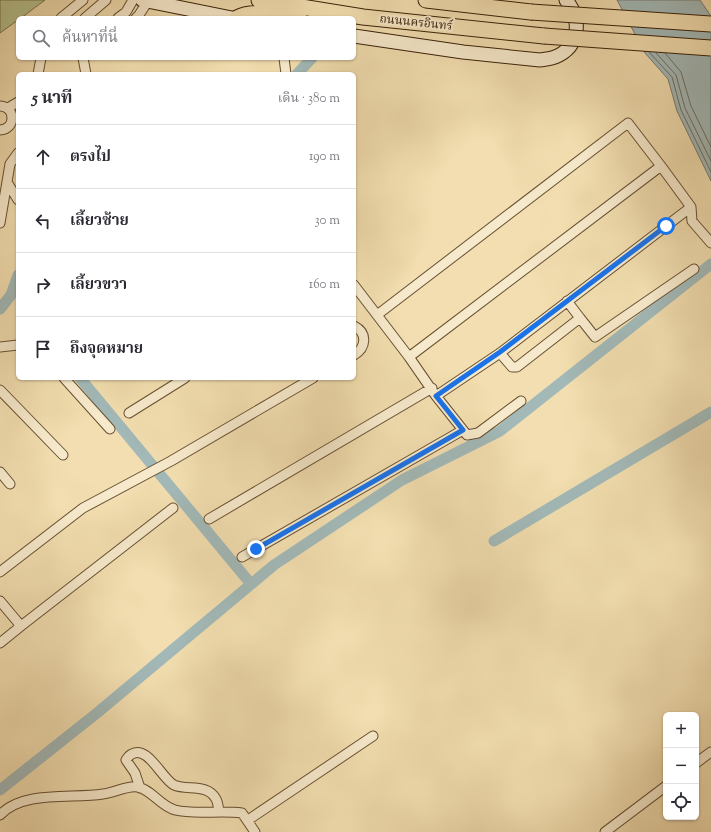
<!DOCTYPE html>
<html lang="th">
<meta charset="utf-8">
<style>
:root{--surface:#fff;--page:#f2f2f3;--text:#2b2b33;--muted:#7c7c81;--line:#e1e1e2}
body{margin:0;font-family:"Sorts Mill Goudy","Noto Serif Thai",serif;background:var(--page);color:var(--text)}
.controls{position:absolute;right:12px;bottom:12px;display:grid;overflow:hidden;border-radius:6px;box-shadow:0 1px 3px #0004}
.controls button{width:36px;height:36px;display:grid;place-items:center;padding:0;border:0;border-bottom:1px solid var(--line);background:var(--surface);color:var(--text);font:20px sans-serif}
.stop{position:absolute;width:12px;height:12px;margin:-9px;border:3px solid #1a73e8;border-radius:50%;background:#fff}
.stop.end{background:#1a73e8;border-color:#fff;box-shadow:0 1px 4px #0008}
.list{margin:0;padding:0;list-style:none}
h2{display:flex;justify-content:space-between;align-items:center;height:52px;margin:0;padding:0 16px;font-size:17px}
h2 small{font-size:13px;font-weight:400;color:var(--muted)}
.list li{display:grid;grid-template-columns:26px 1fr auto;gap:12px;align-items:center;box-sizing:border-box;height:64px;padding:0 16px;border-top:1px solid var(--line)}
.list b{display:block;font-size:15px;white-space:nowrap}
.list em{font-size:13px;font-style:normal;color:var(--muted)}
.icon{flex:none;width:22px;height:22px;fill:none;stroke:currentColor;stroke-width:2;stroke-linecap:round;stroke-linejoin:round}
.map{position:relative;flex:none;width:711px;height:832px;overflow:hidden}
.search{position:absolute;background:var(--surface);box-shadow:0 1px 3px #0004;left:16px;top:16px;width:340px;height:44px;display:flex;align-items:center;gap:10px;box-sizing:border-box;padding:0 14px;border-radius:6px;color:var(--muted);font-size:15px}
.panel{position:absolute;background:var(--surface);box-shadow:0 1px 3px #0004;left:16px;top:72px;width:340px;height:308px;border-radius:6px}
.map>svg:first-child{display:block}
.green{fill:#b6c28e;stroke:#78724b}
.water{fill:#a2b9b8;stroke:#787c72}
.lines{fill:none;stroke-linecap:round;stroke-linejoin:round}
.shore{stroke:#6e6d60;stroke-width:1}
.canal{stroke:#a2b9b8;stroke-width:11}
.street-casing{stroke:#675032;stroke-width:11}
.secondary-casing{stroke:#392108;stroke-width:15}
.primary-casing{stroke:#392108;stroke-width:17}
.street{stroke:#f7eacc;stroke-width:9}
.secondary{stroke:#f7eacc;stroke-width:13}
.primary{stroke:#f2deb0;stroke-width:15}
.primary-bridge-casing{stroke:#392108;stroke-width:17;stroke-linecap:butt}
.primary-bridge{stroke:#f2deb0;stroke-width:15}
.route{stroke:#1a73e8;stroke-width:5}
.labels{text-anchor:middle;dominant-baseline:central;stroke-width:4;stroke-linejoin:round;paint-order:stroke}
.street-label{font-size:12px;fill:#392108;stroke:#f7eacc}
</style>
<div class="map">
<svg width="711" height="832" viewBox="0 0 711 832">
<rect width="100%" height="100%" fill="#f2deb0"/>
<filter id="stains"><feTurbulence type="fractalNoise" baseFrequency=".005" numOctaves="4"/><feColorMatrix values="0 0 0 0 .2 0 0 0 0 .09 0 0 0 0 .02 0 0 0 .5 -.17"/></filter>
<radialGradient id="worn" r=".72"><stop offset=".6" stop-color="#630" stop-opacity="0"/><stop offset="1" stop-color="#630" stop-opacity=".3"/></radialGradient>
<path class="green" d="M0,0H45L21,18H18V20L0,33Z"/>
<path class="water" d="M617,0H700L711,16V181L677,111L668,79L645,53Z"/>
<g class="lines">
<path class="shore" d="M649,52L672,77L681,110L711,172
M656,53L676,75L685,108L711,161
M665,53L681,72L691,106L711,147"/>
<path class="canal" d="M297,74L312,58
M0,309L11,295L18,275
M80,378L251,584
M494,541L711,412
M0,790L97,713L274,565L402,480L500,431L711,264"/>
<g class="street-casing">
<path id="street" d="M61,18L83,0
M85,18L106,0
M118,18L126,12L133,0
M136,18L139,15L148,1
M83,58L86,74
M284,58L286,74
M38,74L41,58
M0,106C16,107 16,129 0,130
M8,108L18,102
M7,182L18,200
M691,207L692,221L711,243
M0,223L10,164L18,153
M377,315L628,123L661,166L409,357
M580,318L595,337L694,269
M354,326C368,333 366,348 354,355
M0,347L18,345
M500,353L512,367H517L580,318L567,301
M64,378L110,429
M0,390L63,455
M436,396L500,353L691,207L661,166
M129,413L185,378
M463,430L467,435L478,433L521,401
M0,472L10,484
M209,519L432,388
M242,557L463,430L436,396L409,357L354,285
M0,572L83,508L171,461L313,378
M0,601L21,626L0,643
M21,626L173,508
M696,763L711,752
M140,788L135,773L126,760C128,757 129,755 132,754C148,745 162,779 174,785C187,791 207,783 216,799C218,802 218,807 219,811
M0,815C23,790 72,799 103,794C114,793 127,785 138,787C152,790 160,806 175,810C195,815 220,810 242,813L255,832
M248,820L373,736
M605,832L666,786"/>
</g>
<g class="secondary-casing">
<path id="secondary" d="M142,0L232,18
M354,36L463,52L540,60C545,59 550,59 555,57C580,47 582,19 566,0"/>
</g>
<g class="primary-casing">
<path id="primary" d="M259,0L363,17L544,36
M426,0L531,12
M237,18C253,9 281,16 299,18"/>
</g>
<use href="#street" class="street"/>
<use href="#secondary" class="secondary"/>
<use href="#primary" class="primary"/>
<g class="primary-bridge-casing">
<path id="primary-bridge" d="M531,12L711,24
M544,36L711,48"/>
</g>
<use href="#primary-bridge" class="primary-bridge"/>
</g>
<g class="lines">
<path class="route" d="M256,549L463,430L436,396L500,352L666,226"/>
</g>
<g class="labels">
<g class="street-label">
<text transform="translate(416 23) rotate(6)">ถนนนครอินทร์</text>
</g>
</g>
<rect width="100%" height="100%" filter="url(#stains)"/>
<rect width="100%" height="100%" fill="url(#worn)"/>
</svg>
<div class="controls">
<button>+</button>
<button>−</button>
<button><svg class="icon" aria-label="locate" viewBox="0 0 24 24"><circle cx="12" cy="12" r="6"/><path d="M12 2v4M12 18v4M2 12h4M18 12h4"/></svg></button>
</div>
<div class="stop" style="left:666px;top:226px"></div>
<div class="stop end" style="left:256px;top:549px"></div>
<div class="search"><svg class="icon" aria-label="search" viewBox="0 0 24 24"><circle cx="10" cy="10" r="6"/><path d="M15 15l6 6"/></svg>ค้นหาที่นี่</div>
<section class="panel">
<h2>5 นาที<small>เดิน · 380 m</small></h2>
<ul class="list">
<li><svg class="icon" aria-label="ahead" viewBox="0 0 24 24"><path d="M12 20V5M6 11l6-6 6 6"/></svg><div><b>ตรงไป</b></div><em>190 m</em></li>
<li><svg class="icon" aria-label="left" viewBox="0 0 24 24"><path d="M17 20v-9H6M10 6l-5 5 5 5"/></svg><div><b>เลี้ยวซ้าย</b></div><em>30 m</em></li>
<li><svg class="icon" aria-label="right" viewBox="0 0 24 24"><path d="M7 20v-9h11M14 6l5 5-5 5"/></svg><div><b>เลี้ยวขวา</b></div><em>160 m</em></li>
<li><svg class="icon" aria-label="arrive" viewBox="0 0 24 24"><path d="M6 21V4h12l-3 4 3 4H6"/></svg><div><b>ถึงจุดหมาย</b></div></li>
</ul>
</section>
</div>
